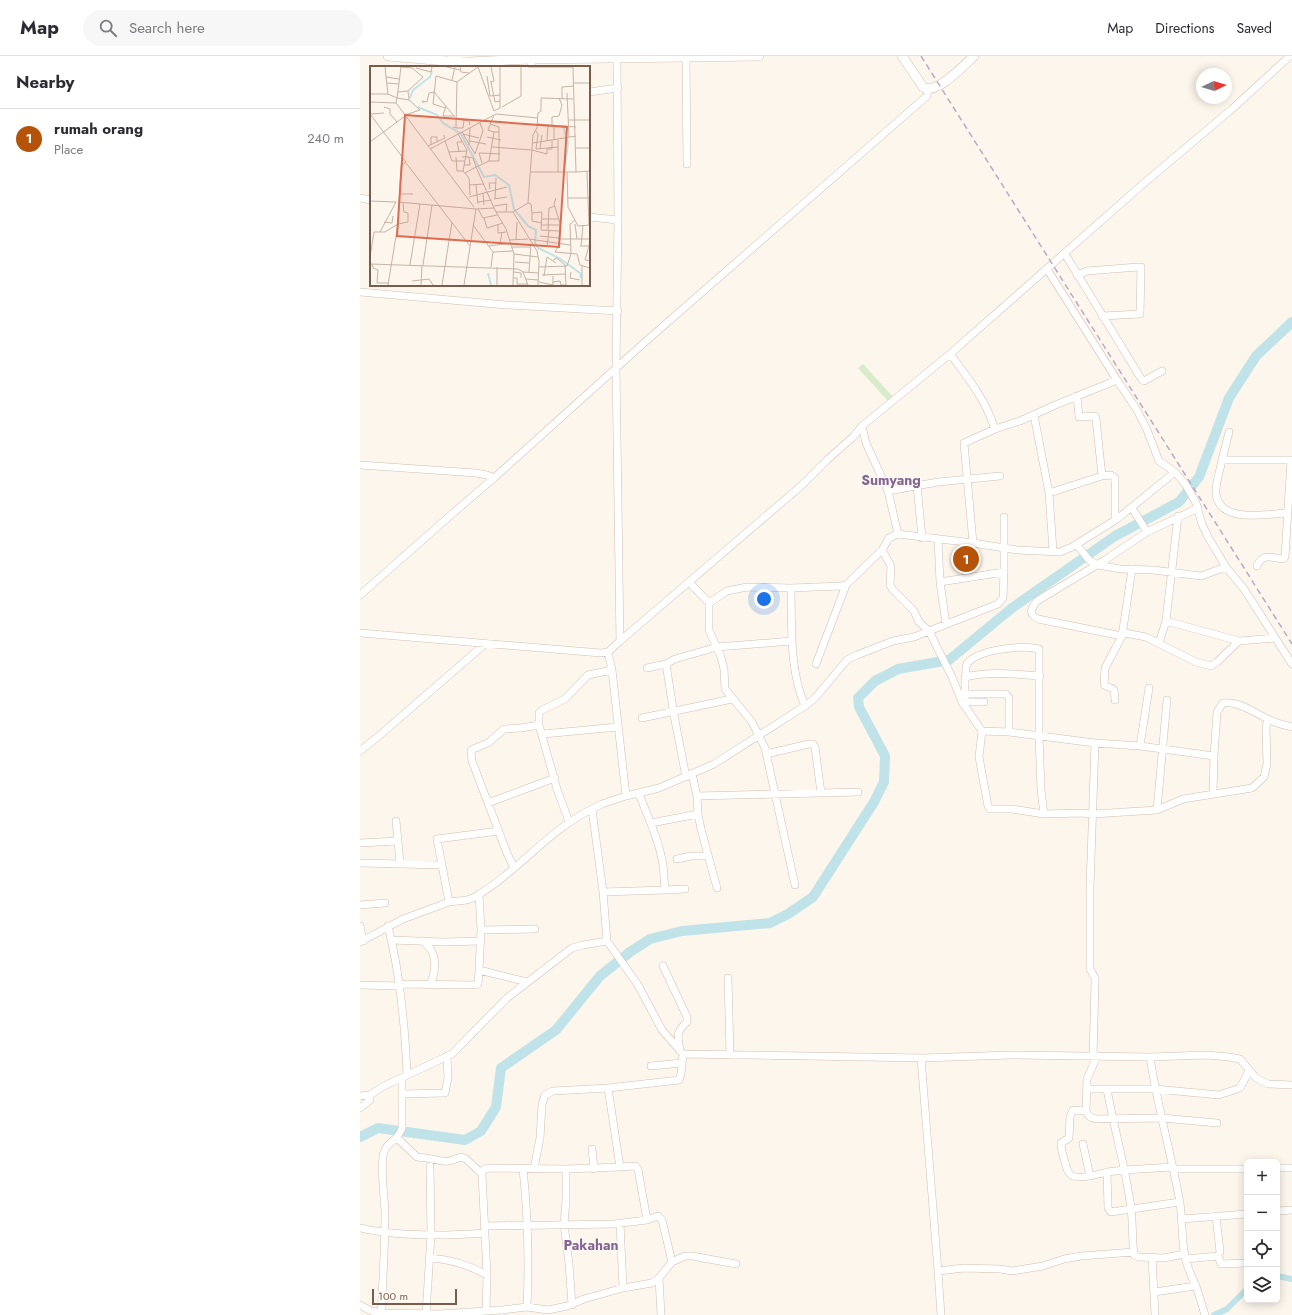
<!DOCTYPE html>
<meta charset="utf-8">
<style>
:root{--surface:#fff;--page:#f7f7f7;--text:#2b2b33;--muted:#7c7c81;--line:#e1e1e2;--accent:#b45309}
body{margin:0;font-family:Jost,sans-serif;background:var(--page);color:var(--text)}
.controls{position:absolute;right:12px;bottom:12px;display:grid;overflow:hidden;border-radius:6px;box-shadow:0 2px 10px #0003}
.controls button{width:36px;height:36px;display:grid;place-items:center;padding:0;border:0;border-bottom:1px solid var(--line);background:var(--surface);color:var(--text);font:20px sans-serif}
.compass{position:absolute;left:836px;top:12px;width:36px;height:36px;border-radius:50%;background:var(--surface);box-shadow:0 2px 10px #0003;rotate:86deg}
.scale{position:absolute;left:12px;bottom:10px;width:85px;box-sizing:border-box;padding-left:4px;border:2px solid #7a5c4d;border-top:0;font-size:11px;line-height:14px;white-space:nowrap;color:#7a5c4d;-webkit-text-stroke:3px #fffaf3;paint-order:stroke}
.you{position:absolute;left:404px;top:543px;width:14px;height:14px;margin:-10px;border:3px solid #fff;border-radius:50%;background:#1a73e8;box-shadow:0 0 0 6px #1a73e833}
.badge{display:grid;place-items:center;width:26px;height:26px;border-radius:50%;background:var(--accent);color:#fff;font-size:13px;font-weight:700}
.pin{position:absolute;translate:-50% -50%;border:2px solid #fff;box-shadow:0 1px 4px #0006}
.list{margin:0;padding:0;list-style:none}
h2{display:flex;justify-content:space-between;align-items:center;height:52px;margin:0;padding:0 16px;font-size:17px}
h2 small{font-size:13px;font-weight:400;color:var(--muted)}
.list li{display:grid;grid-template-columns:26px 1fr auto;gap:12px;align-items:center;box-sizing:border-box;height:60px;padding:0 16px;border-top:1px solid var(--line)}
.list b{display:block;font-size:15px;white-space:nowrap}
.list p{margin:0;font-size:13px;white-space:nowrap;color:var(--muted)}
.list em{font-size:13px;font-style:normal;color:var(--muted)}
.icon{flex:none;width:22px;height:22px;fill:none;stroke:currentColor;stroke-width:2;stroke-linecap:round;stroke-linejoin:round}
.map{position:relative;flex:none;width:932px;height:1259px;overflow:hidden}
header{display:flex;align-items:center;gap:24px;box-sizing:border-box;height:56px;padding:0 20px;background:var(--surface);border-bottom:1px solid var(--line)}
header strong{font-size:19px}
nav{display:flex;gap:22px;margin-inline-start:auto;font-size:14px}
.search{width:280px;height:36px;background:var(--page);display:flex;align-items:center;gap:10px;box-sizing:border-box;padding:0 14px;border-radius:22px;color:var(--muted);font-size:15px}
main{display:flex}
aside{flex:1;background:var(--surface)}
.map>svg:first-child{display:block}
.green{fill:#d8ecc9}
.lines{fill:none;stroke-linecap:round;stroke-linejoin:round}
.canal{stroke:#bfe3e8;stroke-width:6}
.river{stroke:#bfe3e8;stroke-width:10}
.minor-casing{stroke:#d1beb0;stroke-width:8}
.secondary-casing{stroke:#d6c0b0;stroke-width:10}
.minor{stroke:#fff;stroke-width:7}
.secondary{stroke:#fff;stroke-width:9}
.rail{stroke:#b9a8c9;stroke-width:1.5;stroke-dasharray:6 4;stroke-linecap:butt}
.labels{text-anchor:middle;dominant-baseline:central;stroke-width:3;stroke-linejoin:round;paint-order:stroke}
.quarter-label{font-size:14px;font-weight:bold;fill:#846695;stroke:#fffaf3}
.inset-river{fill:none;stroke:#bfe3e8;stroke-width:2}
.inset-road{fill:none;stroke:#c5b3a7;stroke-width:1}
.view{fill:#dc6d51;fill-opacity:0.15;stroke:#dc6d51;stroke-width:2}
.inset-edge{fill:none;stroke:#7a5c4d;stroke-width:2}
</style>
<header>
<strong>Map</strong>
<div class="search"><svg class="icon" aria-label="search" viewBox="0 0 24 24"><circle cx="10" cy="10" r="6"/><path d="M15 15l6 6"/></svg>Search here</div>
<nav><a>Map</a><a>Directions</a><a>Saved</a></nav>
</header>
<main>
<aside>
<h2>Nearby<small></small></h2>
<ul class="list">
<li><span class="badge">1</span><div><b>rumah orang</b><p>Place</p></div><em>240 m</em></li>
</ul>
</aside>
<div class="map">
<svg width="932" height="1259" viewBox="0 0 932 1259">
<rect width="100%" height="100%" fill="#fdf6ec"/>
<path class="green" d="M503,308L534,342L529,346L498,312Z"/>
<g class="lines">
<path class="canal" d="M917,1220L932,1223
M854,1259L867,1253L887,1233"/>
<path class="river" d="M0,1081L18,1072L105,1084L121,1075L136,1051L141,1012L196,974L240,920L270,896L290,883L322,875L410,867L428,858L453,841L514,746L524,726L525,700L499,651L498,642L515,625L538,613L589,604L652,552L755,480L819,446L839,421L869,342L896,300L932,266"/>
<g class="minor-casing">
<path id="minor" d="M326,2L327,108
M171,3L172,11
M229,36L258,32
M0,142L11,144
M229,161L258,164L257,0
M705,198L782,324L784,325L802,315
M687,213L757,324
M717,219L727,215L778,211H781L780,258L742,260
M0,236L146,249L258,255
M590,298C609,323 625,343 635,373
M717,340L719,361L735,360L736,363L742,420
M674,359L689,437L693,495
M502,370L506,387L528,435
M869,376L862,404H932
M862,404C860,415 855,427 856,438C860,468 906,458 927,457
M0,409L116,417L127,419L134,422
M557,429L562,482
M689,437L742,420L751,419L755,422V464
M772,452L787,476
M838,452L787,476L745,504L677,545C671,552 668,558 678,563L762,580L765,577L786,581L836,606L851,610L857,606L879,585L914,582
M538,478L528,435L578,426L640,420
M578,483L580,526L644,516V461
M613,487L604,387L635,373L660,365L693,350L757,324L777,354L787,374L799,405L815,416L826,429L836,447L842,468L848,481L866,511L884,533L932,608
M716,488L730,505L738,509L760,513L793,514L841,520L866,511
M522,494L531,510L530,529L533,534L554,555L559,566L569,575L638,548L643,542L644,516
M897,510C903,496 911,502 923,503L925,501L931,404
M329,526L349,547V574L361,601L364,613L365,633L392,666L405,692L435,829
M580,526L586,568
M431,532C432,571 429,613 445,650
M0,539L92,458L134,422L285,286L567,40L568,33
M349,547L367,535L387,531L431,532L481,530L486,529L522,494L529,482L538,478L613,487L657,494L700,496L712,491L757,463L815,416
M806,565L879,585
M0,577L241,597L248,596L260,585L256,312L258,164
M260,585L441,430L467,404L493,381L502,370L590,298L783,128L872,53L930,0
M799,587L806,565L818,460
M306,608L314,659L326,721
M456,608L486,529
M287,612L306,608L315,603L357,591L432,585
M606,621C606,617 605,612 607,608C617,593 663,589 679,593V680L681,734L684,758
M605,638H646L649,642V676
M755,644C754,629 755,635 744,629L745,612L762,580L772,513
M602,645L605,643V621C629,615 655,618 680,620
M602,646H624
M282,662L372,643
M622,675L649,676L735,687L780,690L854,700L853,738
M183,678L258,671
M780,690L789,632
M0,695L20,679L126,587
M406,698L449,688H453L455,691L461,737
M854,700L857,656L863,647C880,645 894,657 908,663C915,667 924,669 932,671
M332,718L337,740L338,758L341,773L357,832
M266,740L299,732L354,708L445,650L455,642L487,604L497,599L533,585L554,581L569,575L592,621L602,646L622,675L619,701L628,750L630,753H652L684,758L722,757L733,758L797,754L823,743L892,732L904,721L907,708L906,671L908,663
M337,740L498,736
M128,747L195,722
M797,754L807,644
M209,766L197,733L179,669V657L182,654L205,643L228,619L252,614
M291,767L338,758
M38,785L40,808
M0,787L38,785L36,765
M317,803L331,800H348
M0,807L81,809
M154,812L147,797L112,705L111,695L113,693L128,687L144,673L161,672L179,669
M305,834L325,833
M243,836L305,834C304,826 304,817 303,809C299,784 288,761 279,738
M89,846L77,783L139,775
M0,849L25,847
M0,870L3,885
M28,870C40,917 45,970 47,1019
M121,874L175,873
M32,884L82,886L120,885
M63,885C66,888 69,891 71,894C77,903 75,919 70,928
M247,885L278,929L302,974L323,998L563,1002L651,999L790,1001L847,999L869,1001L880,1003L896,1022L908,1028L932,1029
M0,886L43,863L89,846L107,844L113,842C157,817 187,775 232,753
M303,910L327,961V966C315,977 318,980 320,995
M119,914L121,874L119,838
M368,922L370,999
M38,928L116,929L118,928L119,914L167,926
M0,929L39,930
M733,1000L735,928V922L730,913V831L735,687
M737,1000L727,1023L726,1055L713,1054L710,1061L709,1082L701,1087C701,1094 703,1100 705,1106C706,1110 707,1115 710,1118C715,1125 740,1118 747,1116L748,1152L751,1156L820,1146
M790,1001C797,1048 810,1094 819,1141C823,1161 821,1182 825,1201C827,1211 832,1221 836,1230C839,1239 842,1249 845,1259
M561,1002L578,1215L581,1259
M291,1010L322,1007
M727,1033H795L859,1039L880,1032L889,1015
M747,1033C754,1073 766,1112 771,1153C773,1168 772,1184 774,1199L778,1201L803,1202L825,1198
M42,1038L85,1037L88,1022L87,1000
M0,1040L10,1039
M0,1052L10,1044V1039L22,1031L92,998L147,942L212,892L223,889L247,885L243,836L232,753L242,748L266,740L252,614L248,596
M726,1055C728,1060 730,1062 736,1063L802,1062L857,1067
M37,1082L57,1101C60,1102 63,1101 66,1102C84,1104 82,1109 101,1101L106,1103L122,1118
M723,1088L730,1120
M232,1093L234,1113
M260,1111L275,1110L278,1113L287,1164
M917,1112H932
M163,1113C168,1159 169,1205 167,1251
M174,1113L180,1082L182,1049L185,1039L193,1035L248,1032
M206,1113V1144L204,1168L209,1208L212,1249
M813,1113H887
M747,1116L764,1114L813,1111
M917,1155L932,1154
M856,1160L860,1196
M822,1163L887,1158
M260,1167L263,1232
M124,1170L254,1168L287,1164L298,1160L302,1164L312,1206
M0,1172C39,1181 85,1180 125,1177
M792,1201L795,1259
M69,1202C90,1203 109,1209 127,1219
M826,1203L858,1200L861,1208L887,1207
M578,1215L604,1212L640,1213L652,1215L683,1210L704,1203L721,1200L774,1196
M299,1222L301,1259
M794,1236L836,1230
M0,1249L11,1255L21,1257L79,1258L142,1254L167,1251L188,1254L207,1250L224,1243L263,1232L292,1227L298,1223L312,1206L325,1200H332L376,1208
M126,1254L127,1219L122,1118L123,1114L127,1112L206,1113L260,1111L248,1032L319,1024L321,1018L323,998
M66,1258L71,1179L70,1110
M21,1259C23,1225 25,1188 25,1154C24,1141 20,1107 24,1096C27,1086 39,1084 42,1072V1022"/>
</g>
<g class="secondary-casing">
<path id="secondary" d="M28,0L87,5L109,6L171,3L399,0
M542,0L563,31C576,40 604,9 614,0"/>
</g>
<use href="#minor" class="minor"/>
<use href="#secondary" class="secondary"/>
<path class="rail" d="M561,0L932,588"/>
</g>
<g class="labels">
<g class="quarter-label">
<text x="531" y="424">Sumyang</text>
<text x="231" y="1189">Pakahan</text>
</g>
</g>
<g transform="translate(10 10)">
<rect width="220" height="220" fill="#fdf6ec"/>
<path class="inset-river" d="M40,32L43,24L60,11L62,5M48,41L67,49L73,57L91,68L114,111L125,109L139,119L144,143L158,160L166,164L165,177L168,182L189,192L210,207L211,212M193,60L198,77L195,101M118,207L121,219"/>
<path class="inset-road" d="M15,1L18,29M31,1L27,32L39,34L38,25M77,1L90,4M90,1L91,6L99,7M108,1L124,45L130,42V1M158,1H203M203,1L206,106L220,105M46,2L61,6L62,1M117,10L120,30L130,29M16,11L29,13M82,14L85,1M120,16L124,15L121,1M121,16L125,36L130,35M17,17L29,18M203,17H220M28,26L38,25L53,11L42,2L30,1M65,27L84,50M197,27L199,71M0,28H18L27,32L26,37L104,141M192,33V21L204,20M39,34L50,44M0,36L26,37M53,37L52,35L57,36L59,27L65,26M76,40L73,50H85M14,41L20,43V48L27,56M132,41L151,30V1M75,42L63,38L66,10L87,16M0,48L14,47M0,48L36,96L31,100L28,158L18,219M35,49L50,44M124,49L118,64L124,66M87,53L99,55L100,59M199,54H220M120,58L129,61V95H119L106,101L124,142M168,58L206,61M182,59V51L189,50L192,39L189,32M184,59V74M83,61L86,62L87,16L108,1M86,62H93L94,54M165,64L168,68L166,83M92,66L105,88L113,65L110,57M88,68L97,84L93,105L99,112L100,129M93,68L109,72M117,71L131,74M100,75L116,78M177,75L178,59M0,76L35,50M163,77L206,70M61,79V71H67V76M99,79L100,62M58,80L75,72L74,69M122,81L162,84M188,81V106M206,82H220M60,83L75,75M166,83L188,81V74M170,83L172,69M162,84L177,88V83H182V74M89,85L87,76H93M79,86L97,85M86,91L87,105H93M92,91H99L100,99H94M95,95H82L75,75L126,48L168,52M119,95L124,66H129M36,97L100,180M112,97L109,87L130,88M161,106H206M197,106L198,141L208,160L220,159M217,106L219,159M95,107L106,101L103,92L99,91M99,119L114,118M106,119L108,138M120,123L119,117H126M113,127L114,139M30,128H43M99,131L137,121M186,132L184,138L190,157L189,179L185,186L207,188L210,199L220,202M198,132H220M124,133L137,131M125,133L126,112M0,135L26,136L10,166H4L0,191M28,136L50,138L40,199M108,136L122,134M158,137L161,138L162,147L172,146L171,164L189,165M50,138L106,143L94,219M124,140L137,138L136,146M106,143L124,142L126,146H143L167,185L169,195L168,219M108,143L113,152L127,149M126,146L136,163L144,188L143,219M143,146L158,137L163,69L167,62L168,47L171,45V32L203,33M162,147V155L172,157M114,152L117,162L133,157M172,153H189M14,156L22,157L23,150M28,158L38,156V147L34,146L33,137M205,158L207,173M103,159L123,186L121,201M128,159V167L136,166M171,159H189M178,164L179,142L185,140M10,166H15L28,158M170,170L189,172M146,173L147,156M159,173L200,179M189,173H220M139,174L158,173M130,178L132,166M119,180L141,177M210,180H219L220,172M211,180L213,159M219,180L215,194L220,195M142,181H160M177,181L179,164M123,186L143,185M144,188L168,191M183,194L187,192L196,200M145,196L159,197M0,198L148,203L153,206L158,219M2,198L3,202L8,204L7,217H18M53,199L62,139M212,199V219M195,200L196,219M169,201L197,200L201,188L200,158L205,154M144,206L151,207V212M153,206L169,207M159,206L161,178M201,206L200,212L210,214M172,209L195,208M174,210L177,191L186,197M143,212H147V218H158M156,213L168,214M42,215L59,213L63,219M169,216L183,219V210M183,216L190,215L191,219H196M51,219L52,199M72,219L82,156M127,219V201"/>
<path class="view" d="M35,49L197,61L189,181L27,170Z"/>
<rect width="220" height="220" class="inset-edge"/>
</g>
</svg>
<div class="controls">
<button>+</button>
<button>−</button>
<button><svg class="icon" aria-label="locate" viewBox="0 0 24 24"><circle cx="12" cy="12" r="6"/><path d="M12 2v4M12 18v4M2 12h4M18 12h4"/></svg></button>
<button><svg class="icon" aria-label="layers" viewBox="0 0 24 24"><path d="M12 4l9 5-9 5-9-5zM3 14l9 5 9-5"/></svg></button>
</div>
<svg class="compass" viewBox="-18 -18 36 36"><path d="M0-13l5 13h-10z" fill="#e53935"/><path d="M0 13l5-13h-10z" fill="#7c7c81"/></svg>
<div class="scale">100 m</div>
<div class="you"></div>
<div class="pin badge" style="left:606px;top:503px">1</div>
</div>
</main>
